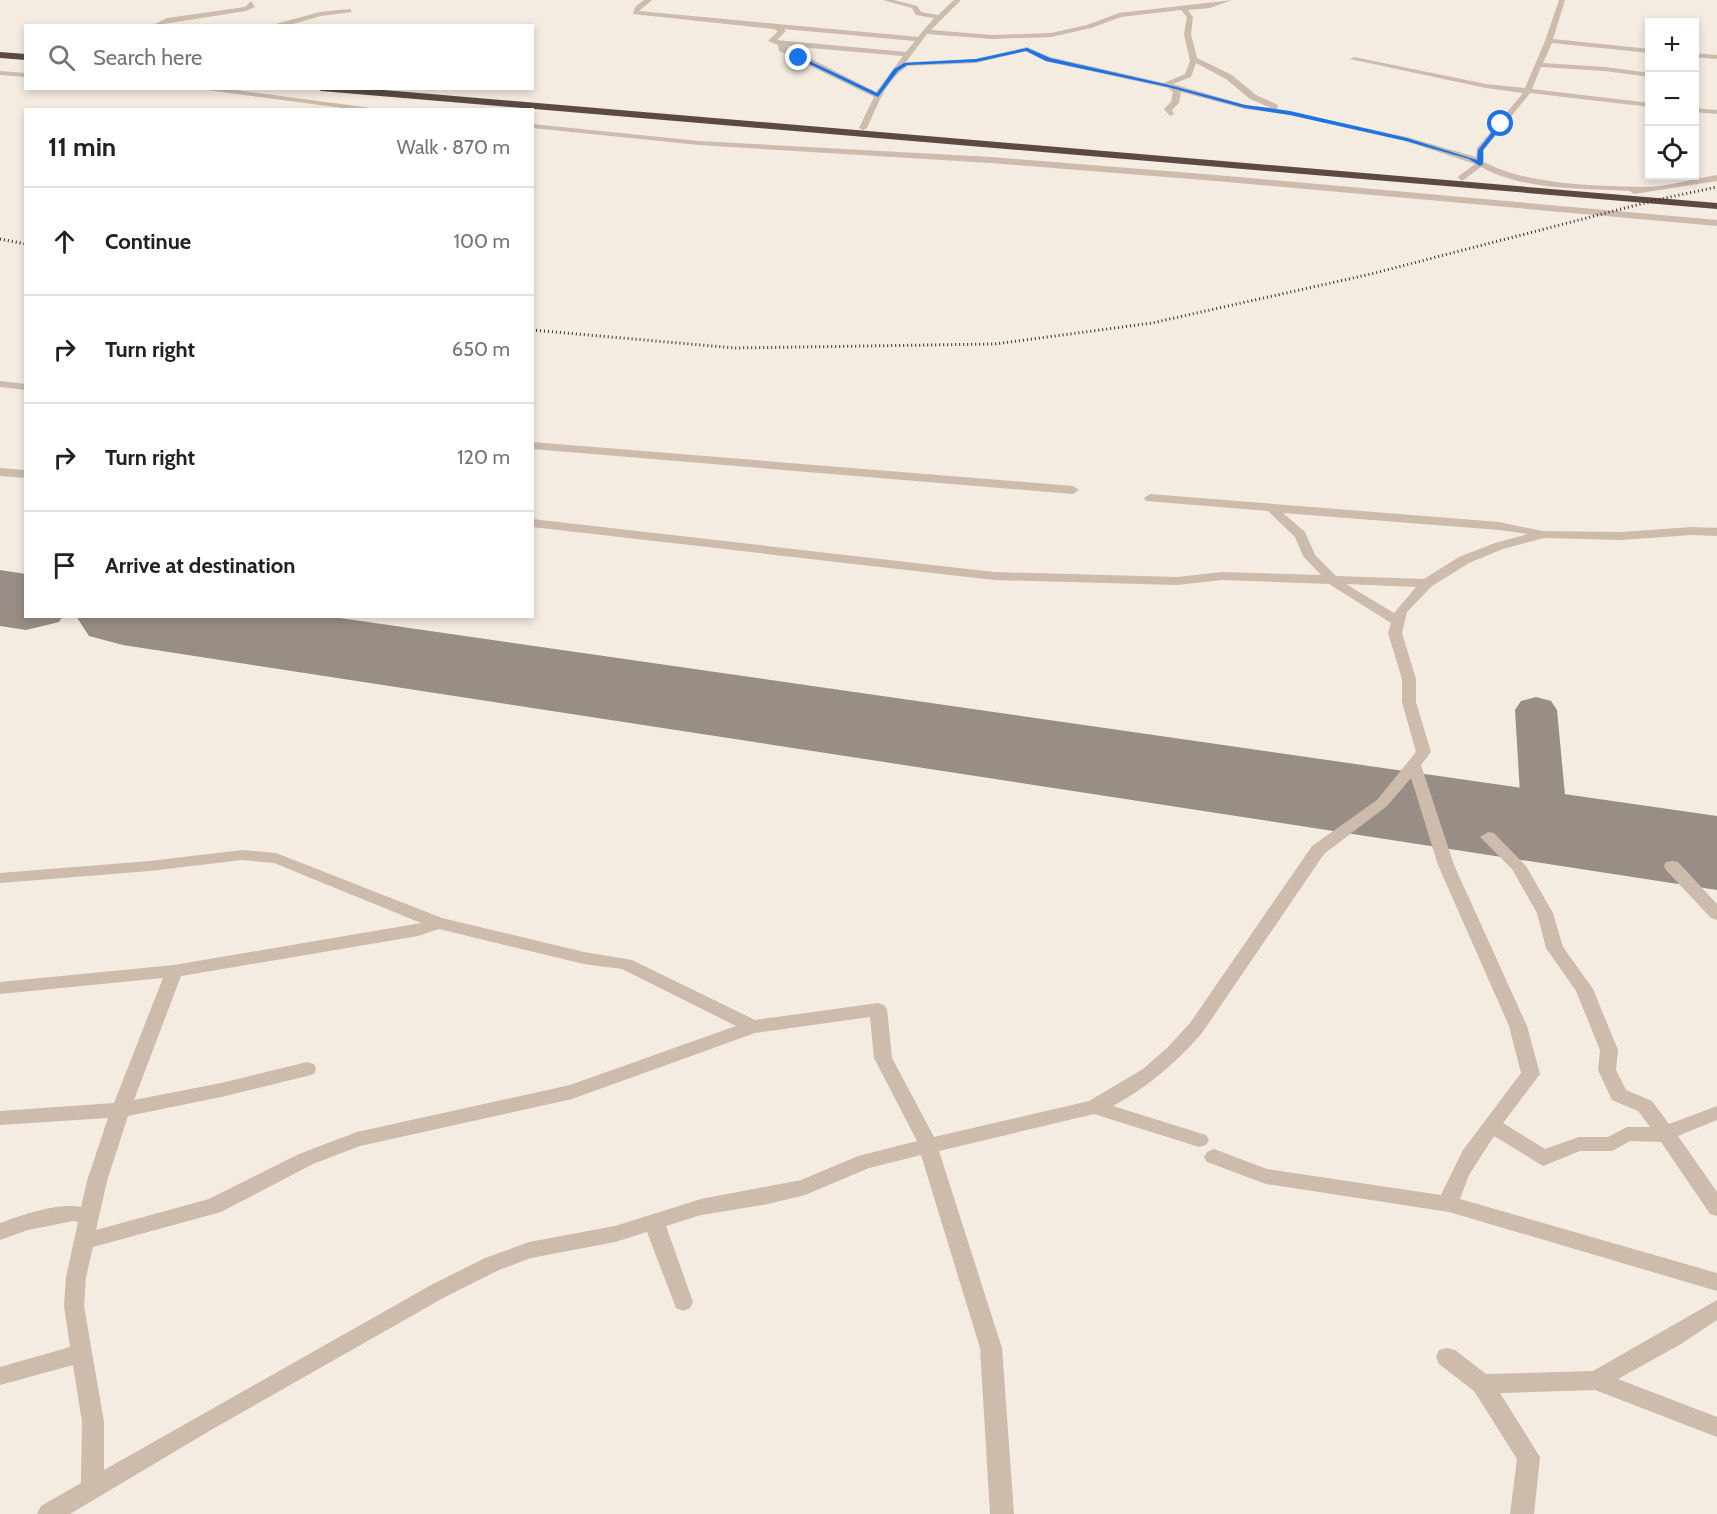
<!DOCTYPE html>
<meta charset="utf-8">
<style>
:root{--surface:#fff;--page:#f2f2f2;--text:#202124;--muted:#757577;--line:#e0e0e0}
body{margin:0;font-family:Cabin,sans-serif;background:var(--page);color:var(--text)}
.controls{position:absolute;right:18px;top:18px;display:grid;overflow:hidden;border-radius:0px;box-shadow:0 3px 9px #0003}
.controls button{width:54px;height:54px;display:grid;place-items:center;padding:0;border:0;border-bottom:2px solid var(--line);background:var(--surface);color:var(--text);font:30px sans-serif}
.stop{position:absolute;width:18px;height:18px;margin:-14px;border:4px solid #1a73e8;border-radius:50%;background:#fff}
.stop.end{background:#1a73e8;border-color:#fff;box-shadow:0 2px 6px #0008}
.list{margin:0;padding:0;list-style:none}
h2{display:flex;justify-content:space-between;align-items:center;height:78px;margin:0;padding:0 24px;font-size:26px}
h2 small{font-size:20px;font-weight:400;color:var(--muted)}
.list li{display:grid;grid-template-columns:39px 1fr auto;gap:18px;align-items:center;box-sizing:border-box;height:108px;padding:0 24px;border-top:2px solid var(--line)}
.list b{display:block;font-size:22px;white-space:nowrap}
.list em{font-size:20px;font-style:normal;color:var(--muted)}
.icon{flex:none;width:33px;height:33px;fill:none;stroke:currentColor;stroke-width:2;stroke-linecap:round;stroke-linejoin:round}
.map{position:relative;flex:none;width:1717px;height:1514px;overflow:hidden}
.search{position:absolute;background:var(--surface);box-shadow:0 3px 9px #0003;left:24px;top:24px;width:510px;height:66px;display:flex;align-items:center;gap:15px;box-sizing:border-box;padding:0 21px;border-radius:0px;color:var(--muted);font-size:22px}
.panel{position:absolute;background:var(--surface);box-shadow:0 3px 9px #0003;left:24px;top:108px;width:510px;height:510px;border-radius:0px}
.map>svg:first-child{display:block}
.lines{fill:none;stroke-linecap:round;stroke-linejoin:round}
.taxiway{fill:#988e86;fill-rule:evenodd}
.runway{fill:#988e86;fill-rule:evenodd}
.street{fill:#cdbbac;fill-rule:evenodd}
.highway{fill:#5c4a42;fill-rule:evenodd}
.rail{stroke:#3b302b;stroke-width:3;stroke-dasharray:1 3;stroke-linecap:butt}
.route{fill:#1a73e8}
</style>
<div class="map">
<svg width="1717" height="1514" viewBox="0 0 1717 1514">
<rect width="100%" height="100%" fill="#f4ebe1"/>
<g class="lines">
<path class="taxiway" d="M1536,697L1551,701L1557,710L1568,827L1561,837L1545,841L1529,837L1522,827L1515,710L1521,701Z"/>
<path class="runway" d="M0,570L26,574V616H63L59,622L26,630L0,626Z
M76,616H326L1717,816V890L123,645L89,636Z"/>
<path class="street" d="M644,0H652L639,11L918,37L934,18L916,15L912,8L883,0H894L917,6L921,12L938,15L954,0H961L931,30L992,35L1051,33L1087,25L1119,13L1232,0L1210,8L1188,10L1193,17L1191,34L1197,58L1232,75L1256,95L1278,105L1277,109L1407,137L1476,157L1477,148L1523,93L1486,88L1350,59L1354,57L1486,84L1525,88L1545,41L1559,0H1565L1553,39L1650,49V53L1552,43L1543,63L1605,67L1650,73V77L1605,71L1541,67L1532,89L1650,103V107L1530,93L1484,150V162C1527,185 1596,186 1644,187C1667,187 1693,179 1717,175V181L1634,194L1630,191C1582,188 1525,191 1481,167L1462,181L1458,178L1459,176L1475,164L1405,141L1290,115L1245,109L1181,92L1179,103L1172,110L1174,114L1170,116L1164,109L1171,102L1173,92L1168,88L1045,61L1026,51L976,63L908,66C885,80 878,105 867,128L863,130L859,128L874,97L779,51L778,45L768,41L778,31L773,29L633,14L635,7ZM1181,10L1187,17L1184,34L1190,61L1185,74L1164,83L1050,57L1027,47L976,59L906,62L927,34L992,39L1051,37L1091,28L1121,17ZM784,29L915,41L906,52L777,40L786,31ZM786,46L903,56L876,92ZM1196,63L1226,79L1250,99L1271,108L1246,105L1173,84L1191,77Z
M251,1L255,7L246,11L151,26L167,18L245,7Z
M350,9L352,12L321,16L286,26H268L320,12Z
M1694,53L1717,55V59L1694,57Z
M0,71L26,73V77L0,75Z
M192,88H220L386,110H358Z
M1694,108L1717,110V114L1694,112Z
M532,124L699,141L991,157L1216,175L1717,220V226L1216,181L991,163L699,145L532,128Z
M0,381L26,384V390L0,387Z
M532,442L1073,486L1079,490L1073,494L532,449Z
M0,468L26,470V478L0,476Z
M1150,494L1499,522L1542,531L1621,532L1692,527L1717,528V536L1692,535L1621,540L1544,538L1503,549L1469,563L1432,586L1407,612L1402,633L1416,679V702L1431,752L1421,765L1454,865L1527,1026L1540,1074L1503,1123L1545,1149L1579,1137H1608L1627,1127H1650L1638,1111L1612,1100L1598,1070L1600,1050L1576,991L1546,948L1537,913L1512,869L1480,837L1488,832L1494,833L1526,866L1553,913L1563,947L1593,989L1618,1050L1616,1070L1626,1090L1652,1101L1669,1124L1717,1106V1120L1678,1136L1717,1192V1216L1710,1214L1661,1142L1630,1141L1612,1151H1580L1543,1166L1494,1136L1469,1175L1460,1199L1717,1273V1291L1449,1212L1266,1184L1207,1162L1204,1157L1207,1152L1214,1149L1267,1169L1441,1195L1463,1150L1521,1073L1509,1026L1438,865L1411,778L1387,806L1324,854L1202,1033C1177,1062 1148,1087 1113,1106L1206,1135L1209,1140L1206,1145L1199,1147L1094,1114L939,1151L1002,1348L1014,1514H990L980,1348L921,1155L869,1168L805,1195L768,1204L701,1215L666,1226L693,1302L690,1308L683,1311L676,1308L647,1232L615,1242L531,1258L499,1270L445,1297L211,1430L70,1514H37L41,1506L81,1483L82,1422L73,1365L0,1385V1367L70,1347L64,1306L66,1277L78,1222L73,1221L28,1230L0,1240V1223C21,1215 59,1202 81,1207L87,1181L108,1118L0,1125V1111L114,1103L163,978L0,994V982L174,965L421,923L274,863L242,860L150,871L0,883V873L150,861L242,850L276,853L442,918L584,952L632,960L755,1020L878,1003L884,1005L887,1009L892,1058L934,1137L1089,1101L1143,1069L1167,1048L1190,1023L1312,846L1377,800L1416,752L1402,702V679L1388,633L1391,623L1329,584L1222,580L1177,585L994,580L532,527V519L994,572L1177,577L1222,572L1321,575L1303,556L1295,537L1268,511L1146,501L1144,498ZM1283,513L1499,530L1528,534L1495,543L1459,557L1424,579L1336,576L1315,555L1305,532ZM1346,584L1416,587L1394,613ZM439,929L584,964L622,969L736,1026L570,1085L357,1132L299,1154L209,1199L96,1230L107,1181L128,1116L221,1097L307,1076L314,1074L316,1069L314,1064L307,1062L221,1083L134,1100L181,976L418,936ZM870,1017L874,1058L917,1141L858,1156L801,1180L701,1199L615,1226L529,1242L485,1258L431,1285L104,1470V1422L84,1306L86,1277L93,1247L221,1212L313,1164L360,1146L572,1099L755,1033Z
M1672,861L1678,862L1717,904V920L1711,918L1666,870L1664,866L1666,862Z
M1717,1300V1320L1681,1344L1618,1379L1717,1417V1437L1595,1390L1500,1393L1540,1457L1534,1514H1510L1517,1459L1474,1391L1439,1364L1436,1357L1439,1350L1447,1348L1455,1350L1486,1374L1593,1371Z"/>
<path class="highway" d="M0,52L26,54V60L0,58Z
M317,88H360L1717,203V209L321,91Z"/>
<path class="rail" d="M0,239L26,244
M532,330L735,348L995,344L1152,323L1371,274L1656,200L1717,187"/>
</g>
<path class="route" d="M1027,48L1050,58L1169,85L1245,105L1290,111L1407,138L1477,160L1478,150L1499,123L1504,124L1483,150V164L1480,166L1469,159L1406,141L1290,115L1245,108L1168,87L1046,61L1026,51L976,62L907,65L898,71L878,97L797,58L801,57L877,93L894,69L904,63L976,59Z"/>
</svg>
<div class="controls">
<button>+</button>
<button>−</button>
<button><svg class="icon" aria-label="locate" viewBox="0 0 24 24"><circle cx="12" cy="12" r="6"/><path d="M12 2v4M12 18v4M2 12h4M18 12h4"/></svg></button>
</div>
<div class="stop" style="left:1501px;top:124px"></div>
<div class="stop end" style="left:799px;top:58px"></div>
<div class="search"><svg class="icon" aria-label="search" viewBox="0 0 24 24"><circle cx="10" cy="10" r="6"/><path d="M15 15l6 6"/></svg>Search here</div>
<section class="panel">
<h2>11 min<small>Walk · 870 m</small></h2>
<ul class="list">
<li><svg class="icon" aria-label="ahead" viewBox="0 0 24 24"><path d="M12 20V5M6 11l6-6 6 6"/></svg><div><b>Continue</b></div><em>100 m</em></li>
<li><svg class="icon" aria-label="right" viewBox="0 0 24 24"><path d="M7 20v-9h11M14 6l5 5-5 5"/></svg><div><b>Turn right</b></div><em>650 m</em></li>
<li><svg class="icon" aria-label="right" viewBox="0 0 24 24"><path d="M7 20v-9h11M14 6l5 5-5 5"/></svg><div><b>Turn right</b></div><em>120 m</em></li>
<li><svg class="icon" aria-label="arrive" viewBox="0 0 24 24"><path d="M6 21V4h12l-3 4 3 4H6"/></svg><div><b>Arrive at destination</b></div></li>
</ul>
</section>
</div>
